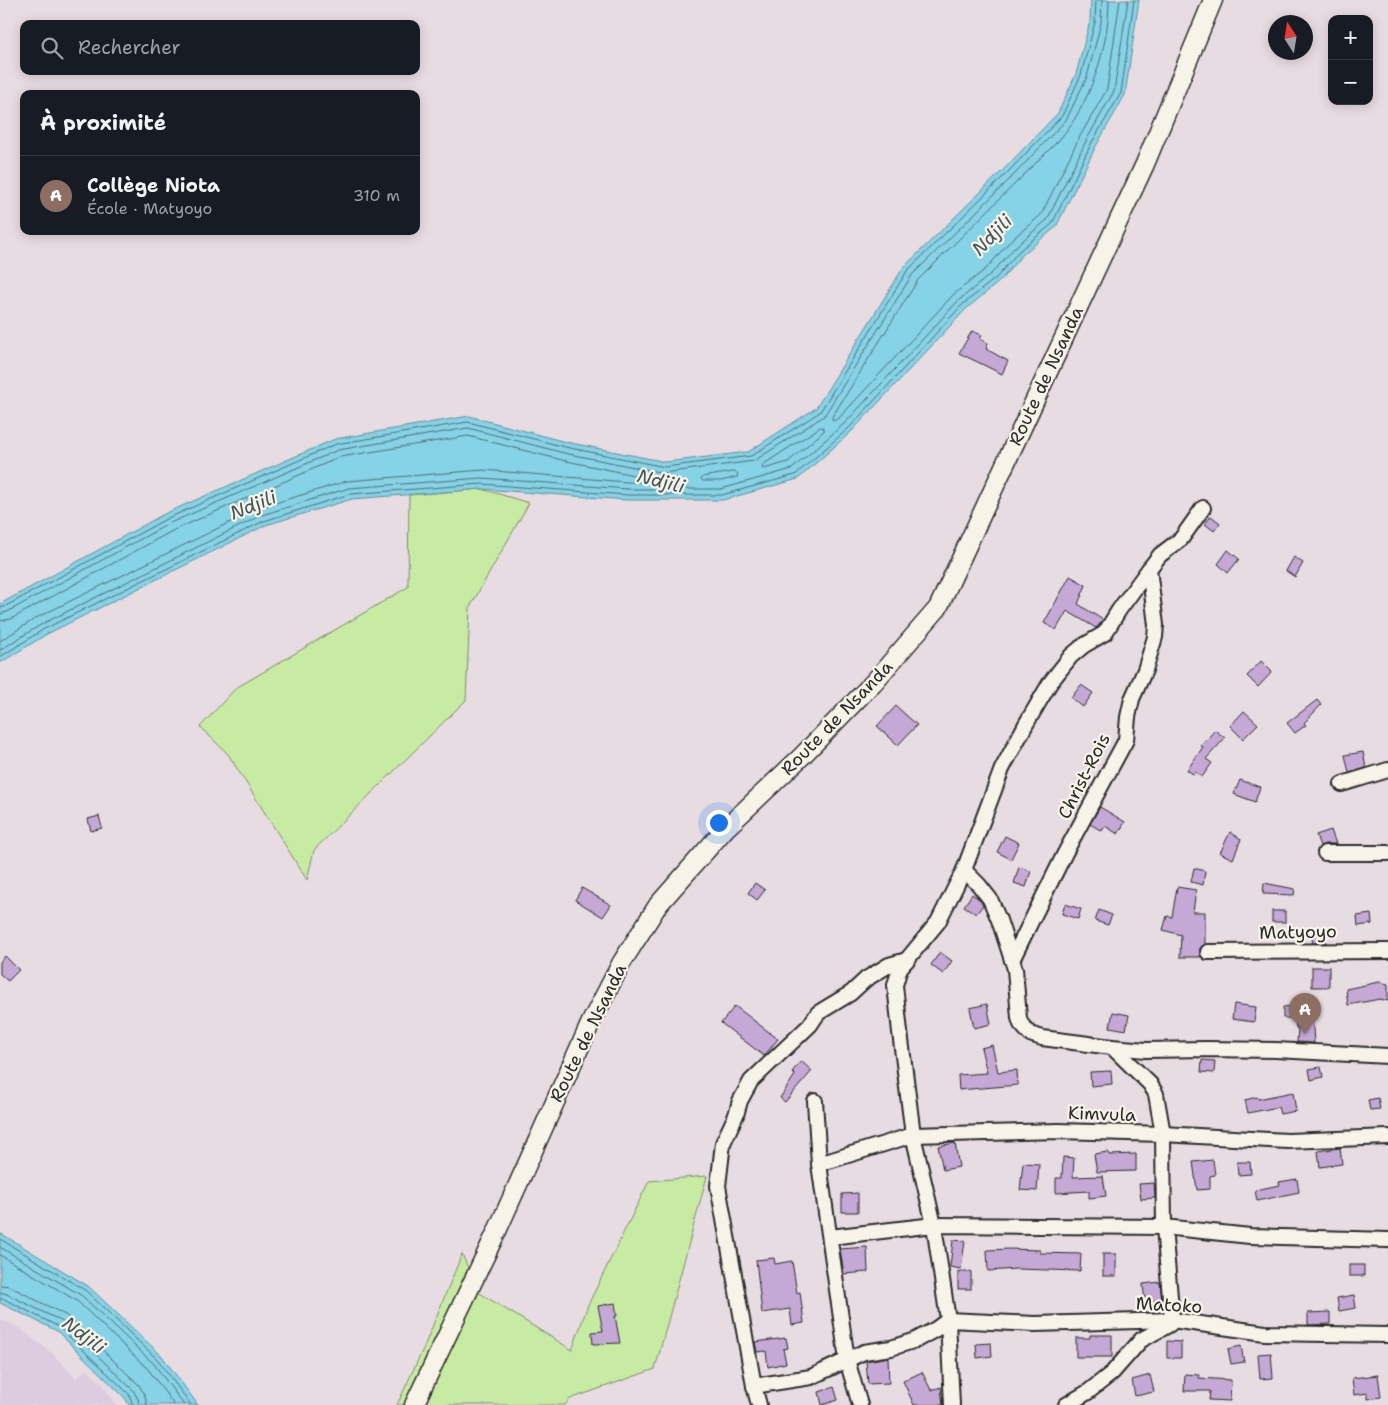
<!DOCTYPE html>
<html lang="fr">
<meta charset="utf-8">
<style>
body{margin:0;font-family:"Shantell Sans",sans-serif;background:#242831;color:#f1f3f6}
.controls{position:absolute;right:15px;top:15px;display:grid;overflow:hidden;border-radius:10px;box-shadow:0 2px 12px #0003}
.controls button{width:45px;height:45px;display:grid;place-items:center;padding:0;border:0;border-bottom:1px solid #363941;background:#171b24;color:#f1f3f6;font:25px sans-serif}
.compass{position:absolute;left:1268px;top:15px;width:45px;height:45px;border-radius:50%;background:#171b24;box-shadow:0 2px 12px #0003;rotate:348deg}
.you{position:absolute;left:718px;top:822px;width:18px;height:18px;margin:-12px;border:4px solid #fff;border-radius:50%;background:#1a73e8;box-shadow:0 0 0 8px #1a73e833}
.badge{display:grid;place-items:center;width:32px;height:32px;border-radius:50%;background:#c8321e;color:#fff;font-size:16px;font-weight:700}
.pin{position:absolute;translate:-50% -41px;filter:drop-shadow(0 1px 2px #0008)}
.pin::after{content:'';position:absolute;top:26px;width:18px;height:15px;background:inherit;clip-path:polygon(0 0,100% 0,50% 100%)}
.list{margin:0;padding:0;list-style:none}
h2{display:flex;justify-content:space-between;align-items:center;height:65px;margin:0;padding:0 20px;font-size:21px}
h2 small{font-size:16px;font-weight:400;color:#9ea1a6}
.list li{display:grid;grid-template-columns:32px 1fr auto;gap:15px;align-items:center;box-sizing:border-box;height:80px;padding:0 20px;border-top:1px solid #363941}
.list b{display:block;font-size:19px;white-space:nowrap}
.list p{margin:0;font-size:16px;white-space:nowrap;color:#9ea1a6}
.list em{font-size:16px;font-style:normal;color:#9ea1a6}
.icon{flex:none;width:28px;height:28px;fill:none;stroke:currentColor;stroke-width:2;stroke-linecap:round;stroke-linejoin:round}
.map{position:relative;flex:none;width:1388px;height:1405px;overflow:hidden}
.search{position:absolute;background:#171b24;box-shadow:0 2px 12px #0003;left:20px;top:20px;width:400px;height:55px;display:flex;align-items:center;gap:12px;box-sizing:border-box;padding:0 18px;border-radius:10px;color:#9ea1a6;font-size:19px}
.panel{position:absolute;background:#171b24;box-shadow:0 2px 12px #0003;left:20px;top:90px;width:400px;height:145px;border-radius:10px}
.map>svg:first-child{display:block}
</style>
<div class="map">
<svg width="1388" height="1405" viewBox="0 0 1388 1405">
<rect width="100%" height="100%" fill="#e8dce3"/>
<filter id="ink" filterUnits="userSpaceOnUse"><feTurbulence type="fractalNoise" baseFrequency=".02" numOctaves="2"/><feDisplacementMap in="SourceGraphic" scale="10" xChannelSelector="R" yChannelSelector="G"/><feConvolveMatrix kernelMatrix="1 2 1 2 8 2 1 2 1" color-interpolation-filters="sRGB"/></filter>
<g filter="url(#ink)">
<path fill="#ddccdf" d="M0,1319L20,1328L54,1355L76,1379L86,1369L102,1383L116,1405H0Z"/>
<g fill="#c8eba4" stroke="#7a8b68">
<path d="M482,489L529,503L470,607L466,700L314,850L307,880L228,754L200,727L236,688L408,587L409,495Z"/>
<path d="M707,1176L655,1369L570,1399L565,1405H397L424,1347L462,1254L478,1292L572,1350L588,1305L649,1181Z"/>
</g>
<g fill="#86d2e6" stroke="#628f9b">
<path d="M1091,0H1139L1125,95L1096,146L1056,227L1022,255L1000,281L966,309L852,431L798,479L723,500H627L482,489L352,499L266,525L47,634L0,663V604L166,513L335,439L469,416L566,442L666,462L748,452L816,408L903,268L1003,170L1058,113L1076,74L1090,21Z"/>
<path d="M0,1233L88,1286L162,1356L198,1405H129L125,1398L57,1331L0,1303Z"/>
</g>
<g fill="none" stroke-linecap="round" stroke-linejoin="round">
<g stroke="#4f6e76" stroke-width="1">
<path d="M1109,0C1109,47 1090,105 1059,140L918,280L832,417L833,421L839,418L953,295L987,268L1010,241L1041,215L1079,138L1107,89L1120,0"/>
<path d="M821,427L824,428V431L788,462L764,469L762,468L763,465Z"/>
<path d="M735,472L738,474L737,477L721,481H703L701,479L703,477Z"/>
<path d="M0,608L4,607L168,518L336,444L468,422L565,447L665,467L751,456L820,412L907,271L1007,173L1062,116L1081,75L1095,22L1096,0"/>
<path d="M0,614L7,612L170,523L338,450L468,428L564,453L664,473L754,461L824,416L912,275L1011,178L1066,120L1087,77L1101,23L1102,0"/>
<path d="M0,621L11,619L174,530L340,457L468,436L562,460L643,477L645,479L643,482H627L483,470L347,481L259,508L38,617L0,641"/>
<path d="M0,650L42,624L262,515L349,488L482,478L627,489H721L792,469L845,423L958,301L992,273L1015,247L1047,220L1086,141L1114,91L1128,0"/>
<path d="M0,657L44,629L264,521L350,494L482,484L627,495H722L795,475L849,428L962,305L996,278L1019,251L1052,224L1091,144L1121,93L1134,0"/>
<path d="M0,1239L85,1290L158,1360L191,1405"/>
<path d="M0,1247L81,1295L154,1364L184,1405"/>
<path d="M0,1255L77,1301L148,1369L174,1405"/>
<path d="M0,1285L9,1286L67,1316L139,1385L145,1396L147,1405"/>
<path d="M0,1292L7,1294L63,1322L133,1390L138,1399L139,1405"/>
<path d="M0,1299H4L59,1327L129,1394L133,1405"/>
</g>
</g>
<g fill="#c4a8d6" stroke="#2b2b2b">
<path d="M972,331L982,335L980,339L988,343L986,349L1008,361L1002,374L959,353Z"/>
<path d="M1211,516L1220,523L1214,531L1205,524Z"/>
<path d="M1228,550L1239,559L1228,573L1218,564Z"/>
<path d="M1294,557L1303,563L1295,577L1286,571Z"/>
<path d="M1070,576L1086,585L1078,604L1103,620L1096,628L1067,611L1056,630L1044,623Z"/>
<path d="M1261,661L1272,672L1258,687L1247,676Z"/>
<path d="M1081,685L1093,693L1083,707L1071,698Z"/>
<path d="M1317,700L1321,705L1304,723L1306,725L1295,733L1287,723Z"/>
<path d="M896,706L917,725L898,745L877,726Z"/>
<path d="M1244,711L1258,724L1243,739L1230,726Z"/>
<path d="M1215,730L1225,738L1206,759L1212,763L1202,777L1195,772L1193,774L1187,770L1203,747L1201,746Z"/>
<path d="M1363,752L1366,768L1349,773L1345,755Z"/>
<path d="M1240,780L1260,787L1255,802L1234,794Z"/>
<path d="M1100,807L1125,822L1118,834L1105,826L1102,831L1090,824Z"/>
<path d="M99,816L102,828L91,831L88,819Z"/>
<path d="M1331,830L1336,844H1325L1320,846L1316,835Z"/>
<path d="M1230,832L1241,839L1233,859L1220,853Z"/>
<path d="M1005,836L1019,843L1011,859L997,852Z"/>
<path d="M1019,867L1031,871L1026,887L1014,883Z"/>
<path d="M1194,868L1205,871L1203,885L1191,882Z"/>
<path d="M755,883L765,890L757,900L748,893Z"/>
<path d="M1264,883L1295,889L1294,895L1263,894Z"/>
<path d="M1177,887L1196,890L1193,912H1205V944L1200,948L1201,957H1180L1181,935L1163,930L1167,916L1172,917Z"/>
<path d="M582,888L611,905L603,917L575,900Z"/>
<path d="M972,894L979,899L983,905L976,914L964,906Z"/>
<path d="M1065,904L1081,909L1078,919L1062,914Z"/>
<path d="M1099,910L1112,915L1108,925L1095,921Z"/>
<rect x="1272" y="911" width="13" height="11"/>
<path d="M1371,914L1372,924L1358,926L1357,916Z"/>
<path d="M1323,932L1326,943H1313L1311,935Z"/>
<path d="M940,952L952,961L943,974L931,965Z"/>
<path d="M5,956L19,970L8,981L0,974V962Z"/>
<rect x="1312" y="967" width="17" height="20"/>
<path d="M1379,982L1388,984V1001L1380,999L1348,1005L1346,989Z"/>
<path d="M1311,999L1314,1043L1297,1042L1298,1028H1296L1295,1018H1283V1007L1294,1006V1000Z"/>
<path d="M987,1004L991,1024L974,1028L970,1008Z"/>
<path d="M1234,1004L1256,1007L1254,1022L1232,1019Z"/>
<path d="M735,1006L778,1039L764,1056L721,1023Z"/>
<path d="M1113,1012L1129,1015L1126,1030L1110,1027Z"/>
<path d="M992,1045L998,1072L1017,1070L1018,1085L959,1090L958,1075L987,1073L981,1048Z"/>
<path d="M1202,1060L1215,1061L1214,1073L1201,1072Z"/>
<path d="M801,1061L812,1071L785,1102L780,1098L795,1075L792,1072Z"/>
<path d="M1321,1067L1323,1077L1311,1080L1309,1069Z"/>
<path d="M1111,1071L1112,1084L1091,1086L1090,1072Z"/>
<path d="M1293,1092L1296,1111L1280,1114L1278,1107L1248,1113L1245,1100L1257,1097L1258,1099Z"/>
<path d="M1378,1098L1380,1109L1370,1110L1368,1100Z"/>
<path d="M955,1143L959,1167L943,1170L938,1146Z"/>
<path d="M1340,1148L1342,1164L1320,1167L1318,1151Z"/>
<path d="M1108,1152L1109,1155L1136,1154V1171L1097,1172L1094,1154Z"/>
<path d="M1063,1157L1074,1158L1073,1177L1103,1176L1106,1196L1089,1198V1191L1056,1193V1178H1062Z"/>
<path d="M1213,1160L1215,1175L1210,1176V1189L1197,1190L1193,1162Z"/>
<path d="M1237,1162H1250L1251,1174L1238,1175Z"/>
<path d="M1023,1163L1039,1164L1037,1191L1020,1190Z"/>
<path d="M1297,1179L1299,1192L1257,1201L1255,1190L1280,1185L1279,1182Z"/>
<path d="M1154,1183L1155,1198L1141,1199L1139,1184Z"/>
<path d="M858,1193V1212H842V1194Z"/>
<path d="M953,1240L965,1241L961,1269L950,1267Z"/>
<path d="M867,1247L868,1272L844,1274L840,1249Z"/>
<path d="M1009,1249L1040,1250V1253L1081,1254L1080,1271L1016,1269L988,1271L987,1250Z"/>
<rect x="1103" y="1254" width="13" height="22"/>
<path d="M774,1258L775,1264L792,1261L797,1293L800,1292L804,1323L792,1325L790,1309L762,1313L756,1260Z"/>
<rect x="1349" y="1265" width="15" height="11"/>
<rect x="958" y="1272" width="13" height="17"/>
<path d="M1160,1282L1162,1300L1145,1302L1143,1284Z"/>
<path d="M1354,1295L1356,1308L1339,1311L1337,1298Z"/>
<path d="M615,1303L617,1316H615L620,1343L593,1344L592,1332L603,1331L598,1306Z"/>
<path d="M1330,1312V1324L1308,1325V1313Z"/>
<path d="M1090,1335H1112V1357H1076V1338H1090Z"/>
<path d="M786,1338L788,1348L783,1349L786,1363L768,1367L766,1351L757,1352L755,1342Z"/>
<path d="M1167,1341L1181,1342V1358H1167Z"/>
<path d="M991,1343L992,1356L977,1358L976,1344Z"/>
<path d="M1241,1346L1244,1362L1231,1364L1228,1349Z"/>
<path d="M1271,1353L1273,1378L1260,1379L1258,1354Z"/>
<path d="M888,1357L889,1383L868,1384L866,1361Z"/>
<path d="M922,1372L931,1390L941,1387L943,1405H914L903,1381Z"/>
<path d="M1185,1374L1199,1375V1378L1231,1380L1230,1401L1209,1400L1210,1391H1184Z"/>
<path d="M1150,1375L1154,1392L1135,1396L1132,1380Z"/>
<path d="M1378,1375L1381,1397L1368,1399V1393L1354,1395L1352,1378Z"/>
<path d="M834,1387L838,1400L822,1405L819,1392Z"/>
</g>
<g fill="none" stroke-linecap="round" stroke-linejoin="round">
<g stroke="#2b2b2b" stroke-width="18">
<g id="minor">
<path d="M1342,784L1388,770"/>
<path d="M1325,853H1388"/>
<path d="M964,870L979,885L990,899L999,920L1015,969L1019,1018L1021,1024L1030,1034L1042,1038L1112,1047L1146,1050L1206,1049L1276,1050L1388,1056"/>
<path d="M1208,952L1388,951"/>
<path d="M1012,960L1065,853L1126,740L1128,717L1132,699L1145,670L1155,637L1156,625L1149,569"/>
<path d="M815,1101L819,1164L847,1360L860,1405"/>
<path d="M819,1164L913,1135L1058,1131L1163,1134L1288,1141L1388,1137"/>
<path d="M830,1237L934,1225L1164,1227L1250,1236L1388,1240"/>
<path d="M754,1386L811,1377L864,1352L891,1348L916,1340L936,1329L948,1320L1035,1324L1172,1320L1265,1333L1388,1335"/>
<path d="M759,1405L754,1386L718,1186L723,1143L736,1115L740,1101L751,1081L810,1025L818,1013L851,993L866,979L889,965L907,960"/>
<path d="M952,1405L948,1320L934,1225L913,1135L900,1032L895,985L900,968L938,922L964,870L1002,769L1026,724L1050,683L1071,656L1083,646L1105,633L1119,610L1149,569L1160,555L1181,539L1203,508"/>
<path d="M1066,1405L1088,1392L1112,1373L1141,1340L1170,1324L1172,1320L1164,1227L1163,1134L1156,1094L1150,1084L1112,1047"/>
</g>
</g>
<g stroke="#2b2b2b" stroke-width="21">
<path id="tertiary" d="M414,1405L497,1231L591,1022L622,962L658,905L725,829L801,757L874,682L938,608L1145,164L1213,0"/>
</g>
<use href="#minor" stroke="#f7f3e8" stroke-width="14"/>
<use href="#tertiary" stroke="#f7f3e8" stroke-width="18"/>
</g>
</g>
<g text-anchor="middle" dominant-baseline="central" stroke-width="4.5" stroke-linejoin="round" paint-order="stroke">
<g font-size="18" fill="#2b2b2b" stroke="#f7f3e8">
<text transform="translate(1046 376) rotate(-65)">Route de Nsanda</text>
<text transform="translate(837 718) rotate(-46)">Route de Nsanda</text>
<text transform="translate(1084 776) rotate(-63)">Christ-Rois</text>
<text transform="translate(1298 932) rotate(-1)">Matyoyo</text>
<text transform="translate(588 1033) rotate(-64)">Route de Nsanda</text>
<text transform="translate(1102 1114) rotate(2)">Kimvula</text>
<text transform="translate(1169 1305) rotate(3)">Matoko</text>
</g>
<g font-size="19" font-style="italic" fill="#42555a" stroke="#f7f3e8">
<text transform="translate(992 235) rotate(-46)">Ndjili</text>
<text transform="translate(661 481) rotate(14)">Ndjili</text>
<text transform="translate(253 505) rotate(-22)">Ndjili</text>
<text transform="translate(84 1335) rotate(37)">Ndjili</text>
</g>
</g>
</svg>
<div class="controls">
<button>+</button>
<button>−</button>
</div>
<svg class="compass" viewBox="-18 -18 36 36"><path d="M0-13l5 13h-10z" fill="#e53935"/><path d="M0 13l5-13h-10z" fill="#9ea1a6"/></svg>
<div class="you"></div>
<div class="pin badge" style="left:1305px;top:1034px;background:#8d6e63">A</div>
<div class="search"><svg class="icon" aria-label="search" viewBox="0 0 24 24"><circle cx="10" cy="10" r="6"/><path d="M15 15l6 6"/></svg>Rechercher</div>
<section class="panel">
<h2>À proximité<small></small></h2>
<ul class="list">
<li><span class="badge" style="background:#8d6e63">A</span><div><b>Collège Niota</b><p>École · Matyoyo</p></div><em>310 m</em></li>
</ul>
</section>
</div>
